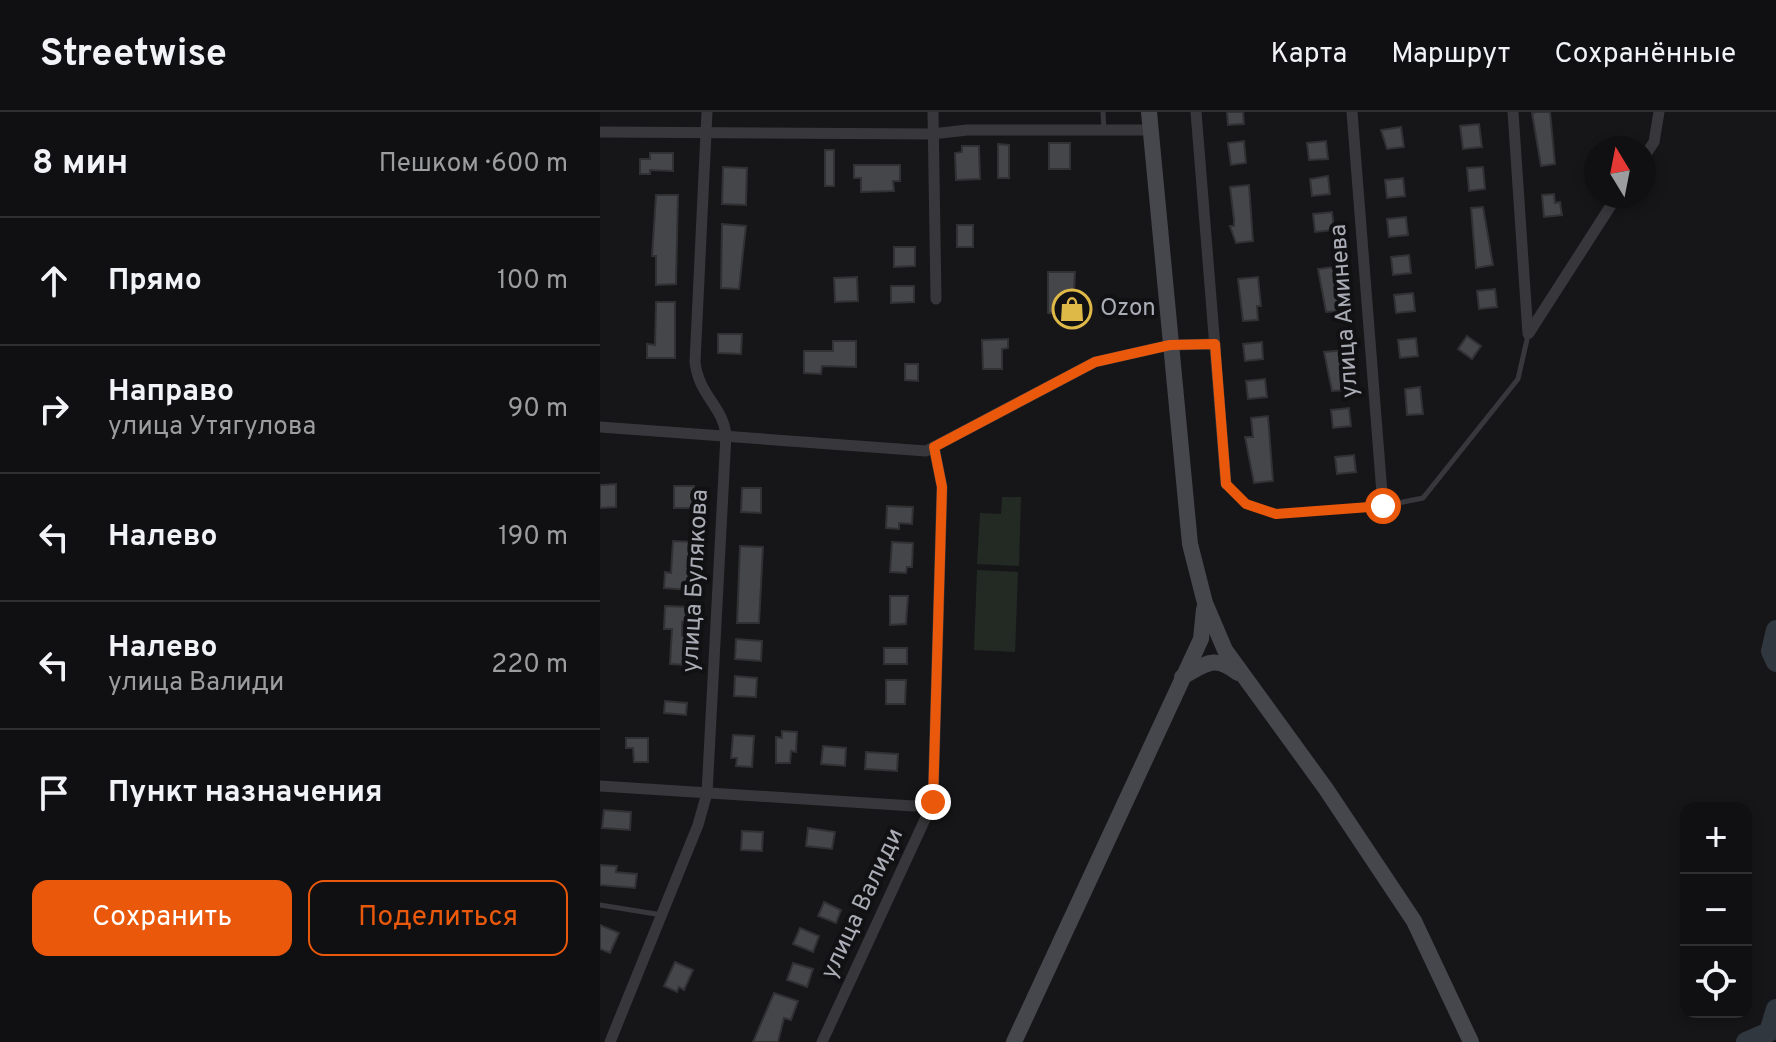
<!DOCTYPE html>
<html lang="ru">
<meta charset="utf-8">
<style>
body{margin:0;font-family:Overpass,sans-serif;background:#19191b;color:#f1f3f6}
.controls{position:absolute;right:24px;bottom:24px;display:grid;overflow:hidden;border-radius:16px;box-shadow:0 4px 12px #0003}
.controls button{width:72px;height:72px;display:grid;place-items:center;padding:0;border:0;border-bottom:2px solid #303032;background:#101012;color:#f1f3f6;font:40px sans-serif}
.compass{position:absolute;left:984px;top:24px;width:72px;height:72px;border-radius:50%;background:#101012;box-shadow:0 4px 12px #0003;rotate:350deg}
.stop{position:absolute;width:24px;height:24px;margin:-18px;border:6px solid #ea580c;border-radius:50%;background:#fff}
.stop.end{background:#ea580c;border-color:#fff;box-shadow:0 2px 8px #0008}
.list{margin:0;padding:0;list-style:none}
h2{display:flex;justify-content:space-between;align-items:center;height:104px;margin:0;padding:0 32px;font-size:34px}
h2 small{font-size:26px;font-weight:400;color:#9c9d9f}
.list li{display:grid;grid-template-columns:52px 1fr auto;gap:24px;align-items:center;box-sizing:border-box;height:128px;padding:0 32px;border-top:2px solid #303032}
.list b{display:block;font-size:30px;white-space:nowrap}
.list p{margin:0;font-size:26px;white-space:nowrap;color:#9c9d9f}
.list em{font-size:26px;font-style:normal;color:#9c9d9f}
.actions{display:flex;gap:16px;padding:24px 32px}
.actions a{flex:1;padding:18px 0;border:2px solid #ea580c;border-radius:16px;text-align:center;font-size:28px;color:#ea580c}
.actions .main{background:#ea580c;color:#fff}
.icon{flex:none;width:44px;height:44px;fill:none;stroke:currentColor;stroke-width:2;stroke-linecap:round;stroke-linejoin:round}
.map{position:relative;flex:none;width:1176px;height:930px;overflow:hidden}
header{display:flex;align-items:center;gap:48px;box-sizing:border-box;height:112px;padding:0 40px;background:#101012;border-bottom:2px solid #303032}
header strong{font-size:38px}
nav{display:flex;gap:44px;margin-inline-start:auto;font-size:28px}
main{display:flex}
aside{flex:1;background:#101012}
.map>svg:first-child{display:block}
</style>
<header>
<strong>Streetwise</strong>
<nav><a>Карта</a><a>Маршрут</a><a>Сохранённые</a></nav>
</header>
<main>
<aside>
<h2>8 мин<small>Пешком · 600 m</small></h2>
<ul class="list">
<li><svg class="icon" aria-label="ahead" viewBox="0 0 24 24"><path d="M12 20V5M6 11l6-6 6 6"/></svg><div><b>Прямо</b></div><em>100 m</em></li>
<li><svg class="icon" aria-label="right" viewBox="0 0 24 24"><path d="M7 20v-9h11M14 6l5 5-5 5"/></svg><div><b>Направо</b><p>улица Утягулова</p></div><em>90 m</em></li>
<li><svg class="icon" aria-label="left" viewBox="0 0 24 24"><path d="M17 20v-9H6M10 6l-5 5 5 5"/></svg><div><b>Налево</b></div><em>190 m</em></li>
<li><svg class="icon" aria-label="left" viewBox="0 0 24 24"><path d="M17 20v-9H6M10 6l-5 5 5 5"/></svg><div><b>Налево</b><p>улица Валиди</p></div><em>220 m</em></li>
<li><svg class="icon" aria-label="arrive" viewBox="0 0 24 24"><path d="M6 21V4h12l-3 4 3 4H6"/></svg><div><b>Пункт назначения</b></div></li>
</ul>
<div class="actions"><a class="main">Сохранить</a><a>Поделиться</a></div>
</aside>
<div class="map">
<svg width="1176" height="930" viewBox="0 0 1176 930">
<rect width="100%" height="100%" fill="#161618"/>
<g fill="#232a24">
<path d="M402,385H421L419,454L377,452L380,401L401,402Z"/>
<path d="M377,458L418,460L415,540L374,538Z"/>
</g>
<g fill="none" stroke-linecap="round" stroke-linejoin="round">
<g stroke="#31373f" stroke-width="20">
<path d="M1176,518L1171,539L1176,550"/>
<path d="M1146,930L1169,920L1176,897"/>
</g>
</g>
<g fill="#45464a" stroke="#313033" stroke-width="2">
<path d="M627,0H643L644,12L628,13Z"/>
<path d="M937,0H950L955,52L941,54L932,1Z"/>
<path d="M879,12L882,35L863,37L860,14Z"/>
<path d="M801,15L804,35L787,37L781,18Z"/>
<path d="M644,29L646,51L631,53L628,31Z"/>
<path d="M726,29L728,47L709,48L707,31Z"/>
<rect x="449" y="31" width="21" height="26"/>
<path d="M398,32L409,33V66H398Z"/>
<path d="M362,34H379L380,67L356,68L355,41L362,40Z"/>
<rect x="225" y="38" width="9" height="36"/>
<path d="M50,41H73V59L50,58V62H40V47H50Z"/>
<path d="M254,53H300V69H293L294,79L261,80V66H254Z"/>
<path d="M123,55L147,56L146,93L122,92Z"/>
<path d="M883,55L885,77L869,79L867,56Z"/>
<path d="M728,64L730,82L712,84L710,67Z"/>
<path d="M803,66L805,84L787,86L785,68Z"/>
<path d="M649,73L653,129L636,131L630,114H634V108L630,75Z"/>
<path d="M954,82L955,91L960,90L962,103L944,105L942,83Z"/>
<path d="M56,83H78L76,172L56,173V144H52Z"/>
<path d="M883,95L893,153L876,156L871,96Z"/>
<path d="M732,100L734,118L715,120L713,102Z"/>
<path d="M806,105L808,123L789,125L787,107Z"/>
<path d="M122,112L146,114L139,177L121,176Z"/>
<rect x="357" y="113" width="16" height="22"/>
<path d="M294,135H315V154L294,155Z"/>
<path d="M809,143L811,161L793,163L791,145Z"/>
<path d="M733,155L741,199L726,200L718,157Z"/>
<path d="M448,160H475L473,202L448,201Z"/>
<path d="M257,165L258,189L235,190L234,166Z"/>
<path d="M658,165L661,194H657L658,208L643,209L638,167Z"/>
<path d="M291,174H314V190L291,191Z"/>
<path d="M895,177L897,195L879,197L877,179Z"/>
<path d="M813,181L815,199L796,201L794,183Z"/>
<path d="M56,190H75V246H47V232L55,233Z"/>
<path d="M118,222H142L141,242L118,241Z"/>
<path d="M867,224L881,234L872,247L858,237Z"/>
<path d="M816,226L818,244L800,246L798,228Z"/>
<path d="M408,227V236L402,237V257H383L382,228Z"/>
<path d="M233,229H256V255L222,254L221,262L204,261V239H233Z"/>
<path d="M662,230L663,247L645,249L643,232Z"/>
<path d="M745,238L749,278L732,279L724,240Z"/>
<path d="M305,252H318V269L305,268Z"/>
<path d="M665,267L667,285L648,287L646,269Z"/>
<path d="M820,275L823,302L807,303L805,277Z"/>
<path d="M749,296L751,314L733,316L731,298Z"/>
<path d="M668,304L673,369L654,371L645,325H653L651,306Z"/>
<path d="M754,343L756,360L737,362L735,345Z"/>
<path d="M16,372V395L0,396V373Z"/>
<rect x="74" y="374" width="20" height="22"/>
<path d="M142,376H161V401L141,400Z"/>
<path d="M287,394L313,395L312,412L299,411V417L286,416Z"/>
<path d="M73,429L93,430L90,478L64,476L65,460L71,461Z"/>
<path d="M292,430L313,431L312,455H307L306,461L290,460Z"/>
<path d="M140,434L163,435L159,511H137Z"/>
<path d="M290,484H308L306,512L290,513Z"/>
<path d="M65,494L90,495L89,511L82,510V524L89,526L88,553L70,552L72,517H64Z"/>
<path d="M136,527L162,529L161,549L135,547Z"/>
<rect x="284" y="536" width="23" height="16"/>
<path d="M135,564L157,566L156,585L134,584Z"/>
<path d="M286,568H306L305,592H286Z"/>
<path d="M65,589L87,591L86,603L64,601Z"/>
<path d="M182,619L197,620L196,640L191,639L190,651H176V625L182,626Z"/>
<path d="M133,623L154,624L152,655L136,654L137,646H131Z"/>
<path d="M26,626H48V650H34L33,636H26Z"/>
<path d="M223,634L246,636L245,654L221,652Z"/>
<path d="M266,640L298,642L297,659L265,657Z"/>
<path d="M4,698L31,700L30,718L2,716Z"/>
<path d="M208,716L235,720L232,737L206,734Z"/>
<path d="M142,719L163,720L162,739L141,738Z"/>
<path d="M0,753L17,754L16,760L37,762L35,776L0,773Z"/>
<path d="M224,790L241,798L236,811L218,804Z"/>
<path d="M0,813L19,821L10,841L0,837Z"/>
<path d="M200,816L219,824L213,840L193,832Z"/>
<path d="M75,850L93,858L84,878L79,875L77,880L64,874Z"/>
<path d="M193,851L213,857L207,875L187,868Z"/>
<path d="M174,881L198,889L191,908L184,906L178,930H153Z"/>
</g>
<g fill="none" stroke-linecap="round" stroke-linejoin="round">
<g stroke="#38383c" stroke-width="5">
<path d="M503,0L504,19"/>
<path d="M626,372L646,392L676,402L783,394L823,386L918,267L928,223"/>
<path d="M0,793L62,803"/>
</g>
<g stroke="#38383c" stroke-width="11">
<path d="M333,0L336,187"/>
<path d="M596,0L626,372"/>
<path d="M752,0L783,394"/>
<path d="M913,0L928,222"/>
<path d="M0,20L332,22L367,18H550"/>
<path d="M1044,45L1054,30L1059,0"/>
<path d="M929,221L1017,84"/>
<path d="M0,315L326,339L495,250L570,233L615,232"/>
<path d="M0,674L313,694L333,690"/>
<path d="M10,930L98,713L107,681L126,323C123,294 99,284 95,250L107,0"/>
<path d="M222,930L333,690L342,375L334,335"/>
</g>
<g stroke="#46474c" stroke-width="16">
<path d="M549,0L590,432L605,491L625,538L726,677L814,809L871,930"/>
<path d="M582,565C606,552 614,542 638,561"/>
<path d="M414,930L601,527L604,497"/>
</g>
</g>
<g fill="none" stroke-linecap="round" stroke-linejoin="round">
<path stroke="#ea580c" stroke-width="10" d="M333,690L342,375L334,335L495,250L570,233L615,232L626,372L646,392L676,402L783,394"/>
</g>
<defs>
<g id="shop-ring" transform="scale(2)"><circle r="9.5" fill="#111113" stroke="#deb947" stroke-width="1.5"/><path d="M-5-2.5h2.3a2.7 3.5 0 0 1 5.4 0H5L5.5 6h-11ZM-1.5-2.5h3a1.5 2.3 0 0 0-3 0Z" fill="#deb947"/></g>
</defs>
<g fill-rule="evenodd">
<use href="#shop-ring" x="472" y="197"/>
</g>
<g text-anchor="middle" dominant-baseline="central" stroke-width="8" stroke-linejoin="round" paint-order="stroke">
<g font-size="24" fill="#aaacb6" stroke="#111113" text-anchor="start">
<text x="500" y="197">Ozon</text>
</g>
<g font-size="24" fill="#aaacb6" stroke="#111113">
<text transform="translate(745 199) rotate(-94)">улица Аминева</text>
<text transform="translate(96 469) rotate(-87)">улица Булякова</text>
<text transform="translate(263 792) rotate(-65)">улица Валиди</text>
</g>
</g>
</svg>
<div class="controls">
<button>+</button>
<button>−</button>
<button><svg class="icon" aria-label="locate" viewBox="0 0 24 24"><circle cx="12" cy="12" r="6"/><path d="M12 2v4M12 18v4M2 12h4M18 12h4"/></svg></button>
</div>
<svg class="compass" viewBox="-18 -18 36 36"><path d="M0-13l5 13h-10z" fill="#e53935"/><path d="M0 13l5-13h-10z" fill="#9c9d9f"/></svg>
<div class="stop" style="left:783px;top:394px"></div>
<div class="stop end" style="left:333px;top:690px"></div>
</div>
</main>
